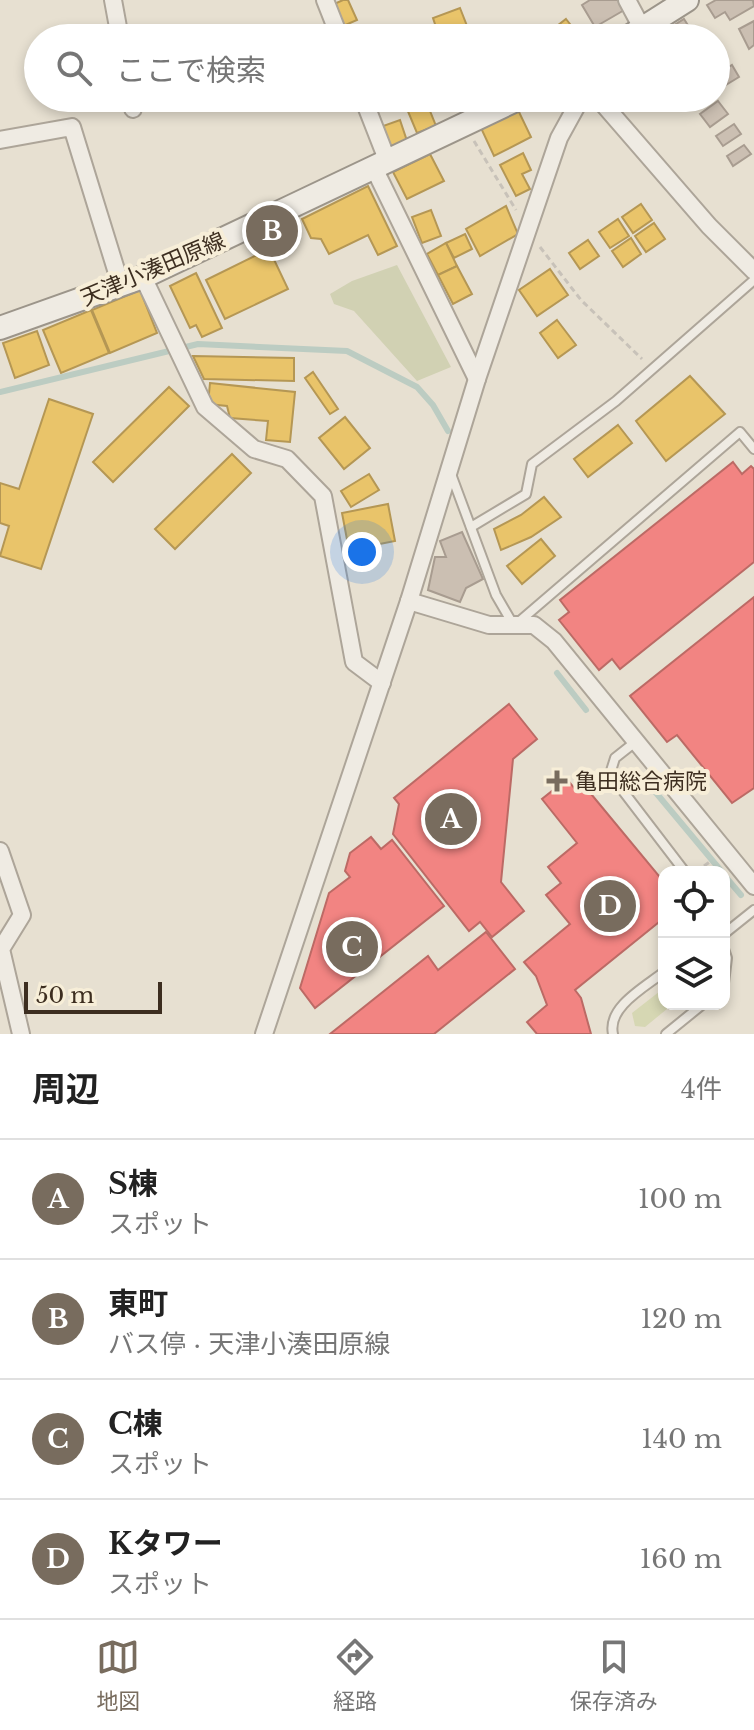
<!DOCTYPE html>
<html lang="ja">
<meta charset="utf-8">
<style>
body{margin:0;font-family:"Libre Baskerville","Noto Sans JP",serif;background:#f6f6f6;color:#222}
.controls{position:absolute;right:24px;bottom:24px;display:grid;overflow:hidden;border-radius:16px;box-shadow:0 4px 12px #0003}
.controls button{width:72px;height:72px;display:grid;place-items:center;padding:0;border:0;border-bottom:2px solid #e0e0e0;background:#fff;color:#222;font:40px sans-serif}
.scale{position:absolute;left:24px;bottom:20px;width:138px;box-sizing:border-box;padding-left:8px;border:4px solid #3d2e20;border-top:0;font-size:22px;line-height:28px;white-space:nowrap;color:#3d2e20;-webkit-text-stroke:6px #f7eed8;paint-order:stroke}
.you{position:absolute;left:362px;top:552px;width:28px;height:28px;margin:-20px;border:6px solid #fff;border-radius:50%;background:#1a73e8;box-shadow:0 0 0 12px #1a73e833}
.badge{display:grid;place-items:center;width:52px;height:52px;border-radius:50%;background:#786c5e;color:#fff;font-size:26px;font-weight:700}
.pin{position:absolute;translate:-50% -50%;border:4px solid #fff;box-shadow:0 2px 8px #0006}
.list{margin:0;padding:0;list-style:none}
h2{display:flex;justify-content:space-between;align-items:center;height:104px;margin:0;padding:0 32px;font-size:34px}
h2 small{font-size:26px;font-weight:400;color:#767676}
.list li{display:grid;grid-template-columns:52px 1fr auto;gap:24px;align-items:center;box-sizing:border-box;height:120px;padding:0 32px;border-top:2px solid #e0e0e0}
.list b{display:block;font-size:30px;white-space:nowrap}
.list p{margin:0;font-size:26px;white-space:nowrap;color:#767676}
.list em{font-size:26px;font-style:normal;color:#767676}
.icon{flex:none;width:44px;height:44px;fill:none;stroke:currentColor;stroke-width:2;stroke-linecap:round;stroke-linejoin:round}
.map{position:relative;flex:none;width:754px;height:1034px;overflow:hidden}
.search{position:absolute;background:#fff;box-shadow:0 4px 12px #0003;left:24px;right:24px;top:24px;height:88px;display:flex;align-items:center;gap:20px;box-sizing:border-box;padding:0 28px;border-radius:44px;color:#767676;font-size:30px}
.sheet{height:584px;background:#fff}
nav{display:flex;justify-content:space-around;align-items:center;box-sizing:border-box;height:112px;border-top:2px solid #e0e0e0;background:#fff;font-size:22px;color:#767676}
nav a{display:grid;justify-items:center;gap:4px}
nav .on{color:#786c5e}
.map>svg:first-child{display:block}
</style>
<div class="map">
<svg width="754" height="1034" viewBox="0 0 754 1034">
<rect width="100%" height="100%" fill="#e7e0d1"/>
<path fill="#d6d7b3" d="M664,988V1004H673L645,1027L635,1026L632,1013Z"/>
<path fill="#d1d1b3" d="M397,265L451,367L417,381L354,311L334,304L330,294L352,281Z"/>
<g fill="#e9c46a" stroke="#b59754" stroke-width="2">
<path d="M343,0H348L357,20L341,27L332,5Z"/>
<path d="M460,8L467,26L439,36L433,18Z"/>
<path d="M566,19L581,38H546L544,36Z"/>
<path d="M426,101L436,126L417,133L407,109Z"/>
<path d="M518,110L531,137L494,156L481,128Z"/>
<path d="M400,120L407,141L390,147L383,126Z"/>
<path d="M523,153L531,170L522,174L530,189L516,196L500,165Z"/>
<path d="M430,154L444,181L407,199L393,172Z"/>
<path d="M368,186L397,246L378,255L368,235L329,254L321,239L311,238L302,219Z"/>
<path d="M641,204L652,220L633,233L622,217Z"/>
<path d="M506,206L518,234L480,256L466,229Z"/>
<path d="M431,210L441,236L422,243L412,217Z"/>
<path d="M618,219L629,236L610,248L599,232Z"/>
<path d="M654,223L665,239L646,252L635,236Z"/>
<path d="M465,234L472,249L454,258L446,243Z"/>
<path d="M631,238L641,254L623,267L612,251Z"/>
<path d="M588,240L599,256L580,269L569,253Z"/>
<path d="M446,243L457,266L438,275L427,254Z"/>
<path d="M269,249L288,289L225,319L206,280Z"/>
<path d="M457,266L472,294L453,304L438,275Z"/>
<path d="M550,269L568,295L537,316L519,290Z"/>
<path d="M196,273L222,328L202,337L196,325L190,328L170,286Z"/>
<path d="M140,290L157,333L110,353L92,310Z"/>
<path d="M91,310L109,353L61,373L43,330Z"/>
<path d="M557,320L576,345L558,358L540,333Z"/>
<path d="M37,331L49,365L15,378L3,343Z"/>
<path d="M193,356L294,358V381L204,379Z"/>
<path d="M313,372L338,409L330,414L305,378Z"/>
<path d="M690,376L725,414L666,461L636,421Z"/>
<path d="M210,383L295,392L290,442L266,440L268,421L230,418L227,406L208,404Z"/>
<path d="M169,387L189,406L113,482L93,462Z"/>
<path d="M49,399L93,414L41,569L0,556L9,526L0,523V483L19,489Z"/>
<path d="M345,417L370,448L344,469L319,438Z"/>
<path d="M618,425L632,443L588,477L574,459Z"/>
<path d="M232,454L251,473L175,549L155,529Z"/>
<path d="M369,474L379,490L351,507L341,491Z"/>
<path d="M544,497L561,517L531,537L501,550L494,529L521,515Z"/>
<path d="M388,504L395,541L349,550L342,513Z"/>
<path d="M541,539L555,556L522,584L507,566Z"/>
</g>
<g fill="#f28482" stroke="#bc6a65" stroke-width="2">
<path d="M733,462L742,474L751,466L754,469V562L620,669L612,659L599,670L559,620L569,612L560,600Z"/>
<path d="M754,597V788L732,803L677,735L667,742L630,696Z"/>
<path d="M509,704L537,739L513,759L501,882L524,911L492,937L480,922L469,931L393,834L399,804L394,798Z"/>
<path d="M567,779L575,789L582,783L664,882V918L575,990L581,998L591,1034H537L527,1022L547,1005L536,976L524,962L570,924L546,895L561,883L548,867L577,843L542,799Z"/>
<path d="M371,837L381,849L392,840L444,906L315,1008L300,988L329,893L350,877L345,871L350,853Z"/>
<path d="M486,932L515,969L434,1034H330L428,956L438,970Z"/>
</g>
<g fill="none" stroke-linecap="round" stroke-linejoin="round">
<g stroke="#bcccc2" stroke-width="6">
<path d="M0,392L198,344L347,351L417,387L433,405L448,431"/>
<path d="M557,673L586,710"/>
<path d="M642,776L722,872"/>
<path d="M724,875L741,895"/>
</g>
</g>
<g fill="#cbbfb2" stroke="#a89c90" stroke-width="2">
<path d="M590,0H620L626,9L595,27L582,5Z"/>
<path d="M716,0H753L754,6L730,20L725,12L715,18L707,5Z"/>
<path d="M684,19L696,38H658L657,36Z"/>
<path d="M754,21V45L749,49L739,29Z"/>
<path d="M732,65L739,77L716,91V68L719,73Z"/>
<path d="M718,101L728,114L710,127L700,114Z"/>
<path d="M734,124L741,134L723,146L716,136Z"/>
<path d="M744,145L751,154L733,166L727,156Z"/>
<path d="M462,532L483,579L466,588L460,602L428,590L435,557H446L440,541Z"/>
</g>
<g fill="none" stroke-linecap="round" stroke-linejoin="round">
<g stroke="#ada599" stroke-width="12">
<g id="lane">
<path d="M451,474L496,595L514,626L740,432L754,449"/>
<path d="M471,527L526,494L532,464L616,401L754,280"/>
<path d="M634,743L615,758L610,774L685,872"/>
<path d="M724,934L754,910"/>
<path d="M724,949L727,958L724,983"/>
<path d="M613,1034C607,1007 645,987 664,972"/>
<path d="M666,1034L703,1004"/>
</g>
</g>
<g stroke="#ada599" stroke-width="20">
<g id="street">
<path d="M113,0L120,38"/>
<path d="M325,0L340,38"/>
<path d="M627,0L642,28"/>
<path d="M246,38H333"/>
<path d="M131,98L133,109"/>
<path d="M363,98L388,162"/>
<path d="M598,98L709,226L754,271"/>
<path d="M0,140L72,127L121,286"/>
<path d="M374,168L477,379"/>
<path d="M143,277L205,407L254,449L287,459L323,496L354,662L382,683"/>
<path d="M409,601L489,625H534L554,641L754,886"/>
<path d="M0,851L22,915L1,949L21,1034"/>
<path d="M264,1034L409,601L477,379L559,138L581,98"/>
</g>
</g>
<g stroke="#9c958a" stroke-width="26">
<g id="secondary">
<path d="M627,38L687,0"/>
<path d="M0,328L143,277L520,98"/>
</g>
</g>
<g stroke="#c8c2b9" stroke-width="3" stroke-dasharray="6 4" stroke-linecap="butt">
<path d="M474,141L516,210"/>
<path d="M540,247L581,300L642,359"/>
<path d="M704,866L711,861"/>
</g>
<use href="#lane" stroke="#efebe3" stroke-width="8"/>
<use href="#street" stroke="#efebe3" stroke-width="16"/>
<use href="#secondary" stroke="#efebe3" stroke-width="22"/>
</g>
<path fill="#786c5e" stroke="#f7eed8" stroke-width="3" d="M553 769h8v8h8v8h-8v8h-8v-8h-8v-8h8z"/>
<g text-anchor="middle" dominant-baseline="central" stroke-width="8" stroke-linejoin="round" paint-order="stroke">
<g font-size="22" fill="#3d2e20" stroke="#f7eed8">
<text transform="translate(153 269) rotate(-23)">天津小湊田原線</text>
</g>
<g font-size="22" fill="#3d2e20" stroke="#f7eed8" text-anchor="start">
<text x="575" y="781">亀田総合病院</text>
</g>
</g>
</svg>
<div class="controls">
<button><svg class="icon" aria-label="locate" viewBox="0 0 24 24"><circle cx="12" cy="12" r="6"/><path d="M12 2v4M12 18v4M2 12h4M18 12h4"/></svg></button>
<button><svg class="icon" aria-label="layers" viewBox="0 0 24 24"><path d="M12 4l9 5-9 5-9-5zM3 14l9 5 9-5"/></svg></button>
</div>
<div class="scale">50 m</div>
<div class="you"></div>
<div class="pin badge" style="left:451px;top:819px">A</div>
<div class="pin badge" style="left:272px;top:231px">B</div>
<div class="pin badge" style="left:352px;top:947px">C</div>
<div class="pin badge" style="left:610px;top:906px">D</div>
<div class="search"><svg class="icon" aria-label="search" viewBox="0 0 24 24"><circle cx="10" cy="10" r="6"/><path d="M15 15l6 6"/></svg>ここで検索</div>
</div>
<section class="sheet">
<h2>周辺<small>4件</small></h2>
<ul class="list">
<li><span class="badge">A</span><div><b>S棟</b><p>スポット</p></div><em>100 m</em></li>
<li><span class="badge">B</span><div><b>東町</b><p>バス停 · 天津小湊田原線</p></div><em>120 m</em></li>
<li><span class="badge">C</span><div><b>C棟</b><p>スポット</p></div><em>140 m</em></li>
<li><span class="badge">D</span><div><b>Kタワー</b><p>スポット</p></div><em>160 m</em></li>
</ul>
</section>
<nav>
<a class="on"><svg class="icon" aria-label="map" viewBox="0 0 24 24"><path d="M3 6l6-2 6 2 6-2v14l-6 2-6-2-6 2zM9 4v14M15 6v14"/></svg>地図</a>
<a><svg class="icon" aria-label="directions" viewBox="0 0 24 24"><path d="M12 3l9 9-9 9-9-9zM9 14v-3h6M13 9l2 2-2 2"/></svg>経路</a>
<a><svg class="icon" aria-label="saved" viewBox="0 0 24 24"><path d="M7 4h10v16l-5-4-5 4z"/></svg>保存済み</a>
</nav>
